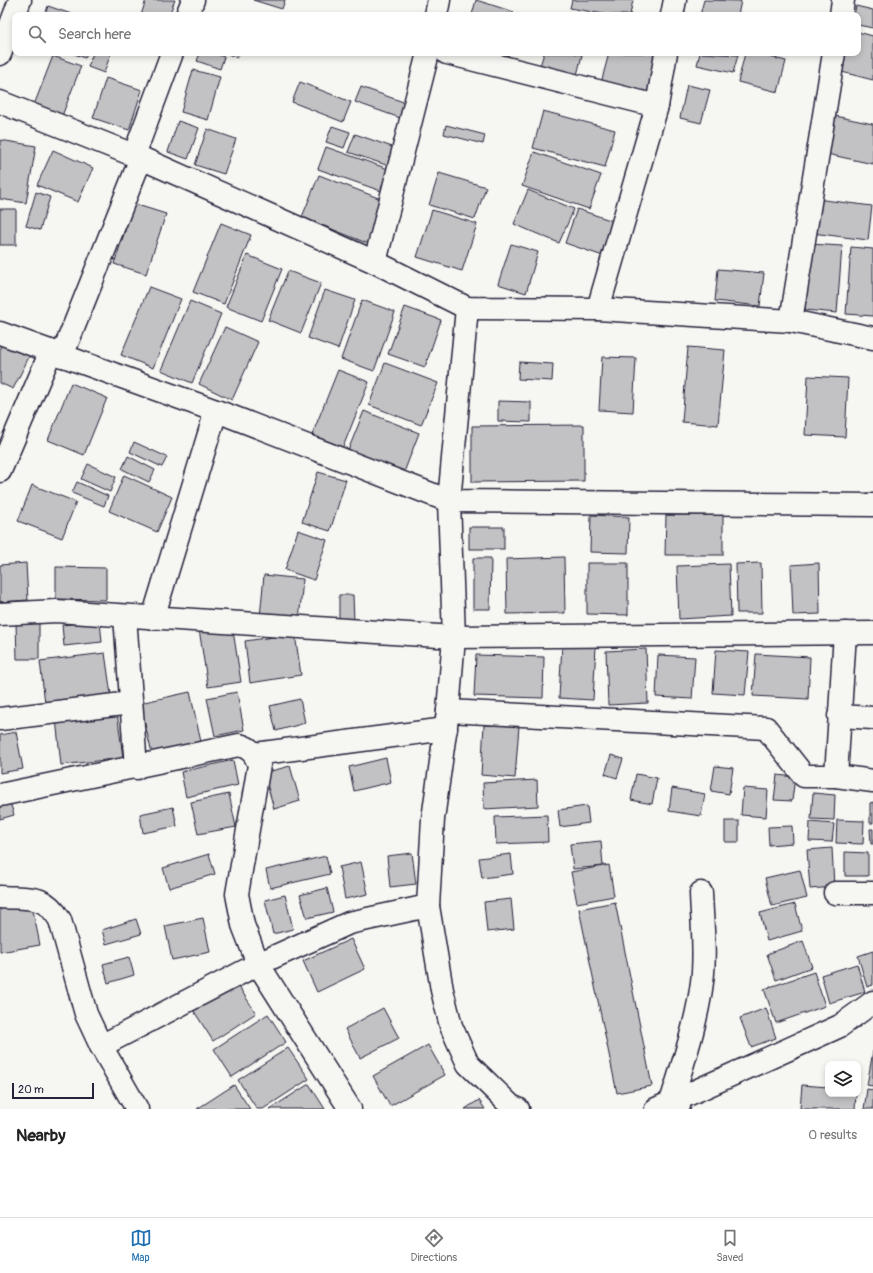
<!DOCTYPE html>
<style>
body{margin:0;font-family:Pangolin,sans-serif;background:#f6f6f6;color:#222}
.controls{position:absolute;right:12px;bottom:12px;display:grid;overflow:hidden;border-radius:8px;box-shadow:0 2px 6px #0003}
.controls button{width:36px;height:36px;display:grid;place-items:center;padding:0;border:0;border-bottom:1px solid #e0e0e0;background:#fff;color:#222;font:20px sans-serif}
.scale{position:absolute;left:12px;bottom:10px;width:82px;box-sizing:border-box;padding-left:4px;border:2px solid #22223b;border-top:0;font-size:11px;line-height:14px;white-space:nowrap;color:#22223b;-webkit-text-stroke:3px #f6f6f2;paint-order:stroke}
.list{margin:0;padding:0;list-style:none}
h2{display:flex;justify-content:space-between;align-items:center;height:52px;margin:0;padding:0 16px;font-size:17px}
h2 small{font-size:13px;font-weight:400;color:#767676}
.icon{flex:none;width:22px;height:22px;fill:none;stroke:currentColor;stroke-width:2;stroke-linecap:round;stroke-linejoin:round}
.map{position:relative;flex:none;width:873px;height:1109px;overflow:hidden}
.search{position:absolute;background:#fff;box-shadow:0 2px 6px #0003;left:12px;right:12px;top:12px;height:44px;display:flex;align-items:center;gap:10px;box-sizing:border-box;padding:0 14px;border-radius:8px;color:#767676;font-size:15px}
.sheet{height:108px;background:#fff}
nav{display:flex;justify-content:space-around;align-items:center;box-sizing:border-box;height:56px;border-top:1px solid #e0e0e0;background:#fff;font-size:11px;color:#767676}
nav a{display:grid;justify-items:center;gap:2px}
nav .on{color:#1f6fb2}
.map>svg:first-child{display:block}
</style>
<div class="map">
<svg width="873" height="1109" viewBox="0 0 873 1109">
<rect width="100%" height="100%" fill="#f6f6f2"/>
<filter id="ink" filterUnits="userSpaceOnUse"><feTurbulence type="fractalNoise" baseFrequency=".025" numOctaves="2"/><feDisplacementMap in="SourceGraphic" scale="8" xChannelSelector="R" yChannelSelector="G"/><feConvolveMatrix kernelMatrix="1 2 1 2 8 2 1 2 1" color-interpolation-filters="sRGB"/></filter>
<g filter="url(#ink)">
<g fill="#c2c2c4" stroke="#22223b">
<path d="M146,0H175L169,15H141Z"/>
<path d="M253,0H285L282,9Z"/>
<path d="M476,0L514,12L513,15H472Z"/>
<path d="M572,0H633L630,15H609L570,8Z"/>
<path d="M704,0L741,1L738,15H700Z"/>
<path d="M48,6L74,15H45Z"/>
<path d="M856,6L873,10V28L858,25V15H854Z"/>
<path d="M858,32L873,36V80L838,71L843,53H858Z"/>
<path d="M72,53H87L85,58Z"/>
<path d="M93,53H111L104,73L88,67Z"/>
<path d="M200,53H214L224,57L220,69L197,61Z"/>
<path d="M226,53H240L237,58Z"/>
<path d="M497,53H509L508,56Z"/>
<path d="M544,53H573L582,55L577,75L540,66Z"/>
<path d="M609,53H658L647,94L601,83Z"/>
<path d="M700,53L738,55L733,73L697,65Z"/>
<path d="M745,53H754L786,61L778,92L738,82Z"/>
<path d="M53,56L81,66L62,116L34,105Z"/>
<path d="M193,70L220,77L208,120L181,112Z"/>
<path d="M106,78L142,90L129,130L93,118Z"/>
<path d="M300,82L351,102L343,122L292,102Z"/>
<path d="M687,85L710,90L701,123L680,118Z"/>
<path d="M361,87L409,104L403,119L355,102Z"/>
<path d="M543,111L615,130L605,167L533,148Z"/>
<path d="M835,116L873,124V164L827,154Z"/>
<path d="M178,121L199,128L188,159L168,152Z"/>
<path d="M446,125L485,135L483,144L444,134Z"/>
<path d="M332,126L350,132L344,148L326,142Z"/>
<path d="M207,129L236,139L224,174L195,165Z"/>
<path d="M355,134L398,149L392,167L348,152Z"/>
<path d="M0,140L36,146L26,203L0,199Z"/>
<path d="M326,147L391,170L384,192L318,169Z"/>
<path d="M53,150L93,168L78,202L37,185Z"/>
<path d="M534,152L601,175L589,209L522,186Z"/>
<path d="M439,173L486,187L475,219L429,205Z"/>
<path d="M319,175L386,201L369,244L302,217Z"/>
<path d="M528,190L574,209L559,243L514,224Z"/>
<path d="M36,192L50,197L40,230L26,226Z"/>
<path d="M816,199L872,206L868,240L812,233Z"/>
<path d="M134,204L166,214L146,274L114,264Z"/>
<rect x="0" y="209" width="16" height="36"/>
<path d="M577,209L619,223L606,257L565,243Z"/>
<path d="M432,210L477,224L462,271L417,257Z"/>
<path d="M221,223L251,235L224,304L193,292Z"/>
<path d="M511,244L538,252L526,293L498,284Z"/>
<path d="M810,244L842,246L837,313L805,310Z"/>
<path d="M851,247L873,249V316L846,314Z"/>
<path d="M247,255L282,269L261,321L226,307Z"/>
<path d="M718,269L764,273L760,306L715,301Z"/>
<path d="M288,271L321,283L301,333L268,320Z"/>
<path d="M149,287L181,299L153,368L121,355Z"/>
<path d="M325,290L355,300L338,349L308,338Z"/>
<path d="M362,300L395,312L374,371L341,359Z"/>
<path d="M190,301L221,314L192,383L161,370Z"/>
<path d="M405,307L441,320L425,367L388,354Z"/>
<path d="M225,327L258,342L232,400L199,384Z"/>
<path d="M0,344L31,353L13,389L0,383Z"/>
<path d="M688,347L725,350L718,425L682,422Z"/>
<path d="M602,357L636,358L633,412L599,410Z"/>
<path d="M519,362L553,364L552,381L518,379Z"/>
<path d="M385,363L438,383L421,425L369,405Z"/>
<path d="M338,370L369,382L343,447L312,435Z"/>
<path d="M808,376L848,378L845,437L805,435Z"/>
<path d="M71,383L107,398L84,455L48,440Z"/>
<path d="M498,401L531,402V422L498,421Z"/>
<path d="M364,411L419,433L403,475L347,453Z"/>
<path d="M584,425V481L472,482V426Z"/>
<path d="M134,442L167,457L162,467L130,452Z"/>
<path d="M128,456L155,470L149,482L122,469Z"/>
<path d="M88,464L116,477L110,492L81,479Z"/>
<path d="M318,472L346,480L330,531L302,522Z"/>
<path d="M124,475L172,497L157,532L109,511Z"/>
<path d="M77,482L108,496L104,506L72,493Z"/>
<path d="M32,485L76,502L62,538L18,521Z"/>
<path d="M591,515L629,517L628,553L590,552Z"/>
<path d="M666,515H723V555H665Z"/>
<rect x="469" y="527" width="35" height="22"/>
<path d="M298,530L327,540L314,580L285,570Z"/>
<path d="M564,557L565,613L507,614L506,559Z"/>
<path d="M473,558H491L490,609H473Z"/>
<path d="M26,563L28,600L0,602V565Z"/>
<path d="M587,563H628V615L587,614Z"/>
<path d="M761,563L762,613H737L736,564Z"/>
<path d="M819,563L820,614L793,615L791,565Z"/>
<path d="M729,564L731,616L679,619L677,566Z"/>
<path d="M56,567L106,568V600L56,599Z"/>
<path d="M264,575L303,579L299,621L260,617Z"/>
<path d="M339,595H353L354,622H339Z"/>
<path d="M39,621V659H17L16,622Z"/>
<path d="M100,621L102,642L64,646L62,625Z"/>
<path d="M232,624L241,682L208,687L199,629Z"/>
<path d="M295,634L301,675L250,683L245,641Z"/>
<path d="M562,644L596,646L593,700L559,698Z"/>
<path d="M646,649L648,703L608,705L606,651Z"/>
<path d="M716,650L749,652L745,695L713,693Z"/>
<path d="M105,653L111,695L45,703L40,661Z"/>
<path d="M756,654L810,657L808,699L753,696Z"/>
<path d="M476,655L544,657L543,698L474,696Z"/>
<path d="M658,655L695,657L692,699L656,697Z"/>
<path d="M190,692L201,742L152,754L140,703Z"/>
<path d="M237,692L244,730L215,736L207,698Z"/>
<path d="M300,699L305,723L276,731L270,706Z"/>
<path d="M117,712L123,758L61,765L56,719Z"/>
<path d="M484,725L519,726L515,778L481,775Z"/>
<path d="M16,732L23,769L0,773V735Z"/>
<path d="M611,755L623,759L617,778L605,774Z"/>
<path d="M386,758L391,782L354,791L349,767Z"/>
<path d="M233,760L238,785L186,797L181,772Z"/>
<path d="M290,766L300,801L274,809L264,773Z"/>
<path d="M715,766L733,768L729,794L711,791Z"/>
<path d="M636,774L657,778L652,804L631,800Z"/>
<path d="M777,775L795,777L792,801L774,800Z"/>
<path d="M537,780L538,806L484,809L483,783Z"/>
<path d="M672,788L705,794L701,816L669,811Z"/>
<path d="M743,788L768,790L766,817L741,815Z"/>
<path d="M813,793L835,795L834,820L811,819Z"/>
<path d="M229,794L236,827L198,834L191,802Z"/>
<path d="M10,802L14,815L0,819V804Z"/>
<path d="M873,802V823H870V803Z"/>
<path d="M587,806L589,823L560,827L558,810Z"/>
<path d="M173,807L177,826L143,833L140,814Z"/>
<path d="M547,815L548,842L496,844L495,817Z"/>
<path d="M837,820L864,821L863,844L836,843Z"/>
<rect x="725" y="821" width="14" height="21"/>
<path d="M810,822L834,824L832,842L809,841Z"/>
<path d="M792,826L793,843L769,845L768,827Z"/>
<path d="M870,829H873V844H871Z"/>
<path d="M601,841L603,866L573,869L570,844Z"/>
<path d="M832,848L834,887L810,889L807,850Z"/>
<path d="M845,852L868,853V876H845Z"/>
<path d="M412,853L416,884L390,887L387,856Z"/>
<path d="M209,854L215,874L169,888L163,868Z"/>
<path d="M511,854L513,874L482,878L479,858Z"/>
<path d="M326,856L330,874L270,888L266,870Z"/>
<path d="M361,862L368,894L345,899L339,867Z"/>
<path d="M609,865L614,896L577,903L571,872Z"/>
<path d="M800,870L807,898L772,906L765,878Z"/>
<path d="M327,888L333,912L307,918L300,895Z"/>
<path d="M285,895L293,929L273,934L265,900Z"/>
<path d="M511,899L514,929L487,932L484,902Z"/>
<path d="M31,900L40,945L0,952V906Z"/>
<path d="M615,902L652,1086L617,1093L579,909Z"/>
<path d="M795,904L802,931L767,941L760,913Z"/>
<path d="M203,918L210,952L172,960L165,926Z"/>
<path d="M136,919L141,934L106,944L102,930Z"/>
<path d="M351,939L365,969L317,992L303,961Z"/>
<path d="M803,941L812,967L776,980L767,954Z"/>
<path d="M873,951V985L867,987L858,956Z"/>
<path d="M129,957L134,975L108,983L103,964Z"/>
<path d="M857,964L865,992L829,1003L821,975Z"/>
<path d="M814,972L825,1006L776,1023L764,989Z"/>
<path d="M235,981L256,1013L213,1041L192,1008Z"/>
<path d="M383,1008L399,1038L360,1058L345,1029Z"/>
<path d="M766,1008L776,1038L751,1047L740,1018Z"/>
<path d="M268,1014L286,1042L232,1077L214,1049Z"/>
<path d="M428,1045L445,1075L390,1106L373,1076Z"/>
<path d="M288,1048L309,1079L263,1109H257L238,1080Z"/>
<path d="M873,1051V1086L867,1085Z"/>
<path d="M309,1084L325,1109H270Z"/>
<path d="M234,1085L250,1109H197Z"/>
<path d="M802,1085L828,1087V1094H856L855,1109H800Z"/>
<path d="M867,1089L873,1090V1109H864Z"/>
<path d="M479,1100L485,1109H465Z"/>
</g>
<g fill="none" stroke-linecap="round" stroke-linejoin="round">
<g stroke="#22223b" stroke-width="25">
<g id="street">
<path d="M187,15L193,0"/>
<path d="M436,15L439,0"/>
<path d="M672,15L675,0"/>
<path d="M841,15L843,0"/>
<path d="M0,54L20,0"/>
<path d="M0,102L141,158L375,262L467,308L598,309L657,106L447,53"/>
<path d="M657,106L666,53"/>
<path d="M134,155L172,53"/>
<path d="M375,262L428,53"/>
<path d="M467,308L449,501L454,637L448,711L433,819L428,906L442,990L451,1026L468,1064L511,1106L518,1109"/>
<path d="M598,309L791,321L873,338"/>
<path d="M791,321L834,53"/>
<path d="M0,333L230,416L449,501L873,505"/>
<path d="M62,356L141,158"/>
<path d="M0,471L51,351"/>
<path d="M0,614L56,611L454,637L873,633"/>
<path d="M125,616L136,768"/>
<path d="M153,618L216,411"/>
<path d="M448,711L766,728L804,776H836L873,781"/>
<path d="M839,716L873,718"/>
<path d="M0,719L131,703"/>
<path d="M255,754L446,729"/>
<path d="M836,776L845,633"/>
<path d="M0,795L239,745C251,748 255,754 259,765L237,894L243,925L258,964L349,923L428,906"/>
<path d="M835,893H873"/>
<path d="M0,897C28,899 44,893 60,920L86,1014L101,1046"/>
<path d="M679,1106L671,1102C683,1063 697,1023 702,982C706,953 702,922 701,893"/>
<path d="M137,1109L101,1046L258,964L350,1109"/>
<path d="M656,1109L840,1026L873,1002"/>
</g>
</g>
<use href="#street" stroke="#f6f6f2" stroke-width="22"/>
</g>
</g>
</svg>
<div class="controls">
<button><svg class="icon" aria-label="layers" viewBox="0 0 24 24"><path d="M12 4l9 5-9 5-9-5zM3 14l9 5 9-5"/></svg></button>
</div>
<div class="scale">20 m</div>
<div class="search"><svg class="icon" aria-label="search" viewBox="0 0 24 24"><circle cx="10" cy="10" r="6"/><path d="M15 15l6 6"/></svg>Search here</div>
</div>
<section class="sheet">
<h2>Nearby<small>0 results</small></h2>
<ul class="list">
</ul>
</section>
<nav>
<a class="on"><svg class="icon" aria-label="map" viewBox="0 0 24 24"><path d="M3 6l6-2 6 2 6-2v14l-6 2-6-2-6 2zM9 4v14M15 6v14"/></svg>Map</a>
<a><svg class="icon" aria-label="directions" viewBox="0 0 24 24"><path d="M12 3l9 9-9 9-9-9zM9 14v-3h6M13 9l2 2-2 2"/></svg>Directions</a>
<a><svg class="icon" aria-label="saved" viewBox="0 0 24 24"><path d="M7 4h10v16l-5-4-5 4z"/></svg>Saved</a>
</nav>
